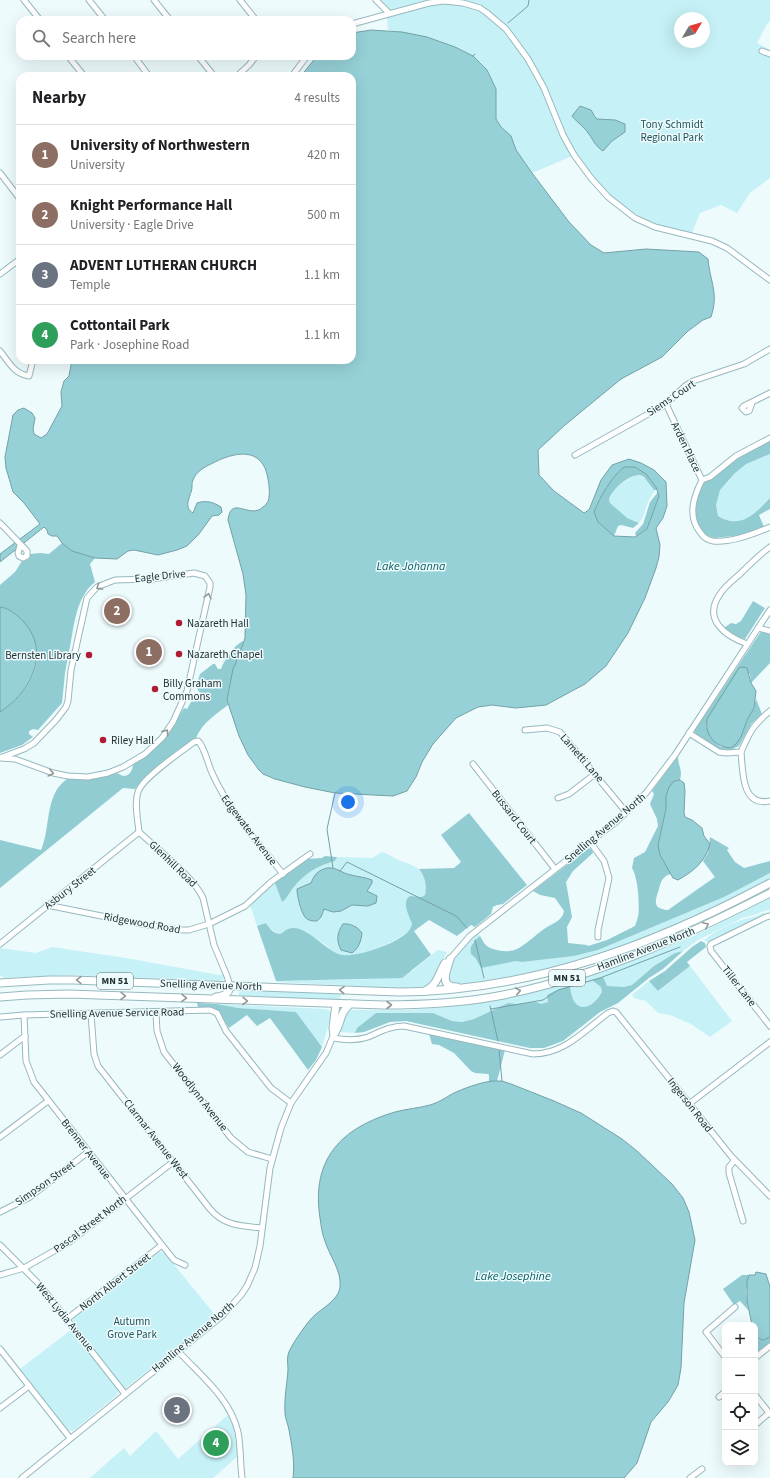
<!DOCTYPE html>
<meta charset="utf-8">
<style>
body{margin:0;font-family:"Source Sans 3",sans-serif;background:#f2f2f2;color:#202124}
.controls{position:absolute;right:12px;bottom:12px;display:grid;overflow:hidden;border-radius:8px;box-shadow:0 4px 16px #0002}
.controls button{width:36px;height:36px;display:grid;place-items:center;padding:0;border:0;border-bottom:1px solid #e0e0e0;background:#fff;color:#202124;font:20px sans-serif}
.compass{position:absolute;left:674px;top:12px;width:36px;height:36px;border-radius:50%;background:#fff;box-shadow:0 4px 16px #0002;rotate:52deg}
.you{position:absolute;left:348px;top:802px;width:14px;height:14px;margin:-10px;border:3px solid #fff;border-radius:50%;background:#1a73e8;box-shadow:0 0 0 6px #1a73e833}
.badge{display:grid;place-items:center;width:26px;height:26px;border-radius:50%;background:#af1b35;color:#fff;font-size:13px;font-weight:700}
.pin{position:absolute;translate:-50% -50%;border:2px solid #fff;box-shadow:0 1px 4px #0006}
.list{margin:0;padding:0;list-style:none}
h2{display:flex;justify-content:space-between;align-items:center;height:52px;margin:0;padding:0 16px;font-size:17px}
h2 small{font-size:13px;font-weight:400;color:#757577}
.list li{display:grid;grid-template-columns:26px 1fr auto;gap:12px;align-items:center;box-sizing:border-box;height:60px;padding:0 16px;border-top:1px solid #e0e0e0}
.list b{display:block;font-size:15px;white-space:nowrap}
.list p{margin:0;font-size:13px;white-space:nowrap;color:#757577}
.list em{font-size:13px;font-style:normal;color:#757577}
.icon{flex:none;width:22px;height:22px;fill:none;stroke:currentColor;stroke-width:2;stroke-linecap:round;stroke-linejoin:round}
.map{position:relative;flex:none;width:770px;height:1478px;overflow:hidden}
.search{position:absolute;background:#fff;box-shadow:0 4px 16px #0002;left:16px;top:16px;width:340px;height:44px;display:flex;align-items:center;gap:10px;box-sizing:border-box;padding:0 14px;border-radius:12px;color:#757577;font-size:15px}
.panel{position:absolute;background:#fff;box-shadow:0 4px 16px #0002;left:16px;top:72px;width:340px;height:292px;border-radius:12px}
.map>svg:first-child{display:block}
</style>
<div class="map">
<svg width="770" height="1478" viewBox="0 0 770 1478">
<rect width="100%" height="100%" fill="#edfbfd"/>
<g fill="#c6f1f6" fill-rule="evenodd">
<path d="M381,0H770V21L767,24L757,43L770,50V178L750,193L737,213L721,205L700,213L692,233C682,231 670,229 659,225C626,213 595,184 577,154L532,173L516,150L511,136L501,127L496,119V89L473,56L442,42L402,32L388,30L386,5ZM680,18H704V42H680Z"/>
<path d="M770,454V498C755,514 740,530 718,516L716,505L720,490L735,473L745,464Z"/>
<path d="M636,475C646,475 649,485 655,491C644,503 647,514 639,523C635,521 631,520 627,518C620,515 611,507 609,500C613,488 626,480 636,475Z"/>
<path d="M382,852C388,853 393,858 399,860C412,866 423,866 425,883C426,888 426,891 425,896L423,897L410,896L412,927C404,940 353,961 339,955C330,951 323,940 313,938C297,934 276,940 266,923L257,926L250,905L275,883L282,902C287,899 289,893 293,888C305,873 317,866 335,861L337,857L372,858Z"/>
<path d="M770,873V879C682,925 589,967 489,980C475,982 456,989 446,977C452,959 464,945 478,933L480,936L472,943L471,954L479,963L516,961L522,962L574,956L598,950L724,897Z"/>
<path d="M770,898V910C760,911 755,916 744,917L698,940L683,951L675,953L654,966L632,985L624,987L607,986L603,980H593L601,987L602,992C598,999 590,1008 581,1008C572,1003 571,996 569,986L548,1002L541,1005L536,1002L517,1004L508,1003L474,1019L462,1022L452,1021L433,1013H376L357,1028L355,1033L340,1032L344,1015L348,1010H409L448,1007L493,1001L543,990L597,973L667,947L704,931Z"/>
<path d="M763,913H766L708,942L704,940C715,931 731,923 745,919C752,917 756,917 763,913Z"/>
<path d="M52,947L126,958L219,975L223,974L225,979L220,981L72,975L5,978L0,975V948L36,953Z"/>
<path d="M438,950L447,952L431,983L422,987L397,988L277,982L276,981L377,979L412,971Z"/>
<path d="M690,966L732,1021L710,1037L691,1024L670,1015L658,1013L646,1001L634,998L632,995L649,981L659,991Z"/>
<path d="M239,990L341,993L340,1001L239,996Z"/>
<path d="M217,1004L326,1009L330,1011L331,1016L322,1047L296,1012L238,1008Z"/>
<path d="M160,1251L166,1255L216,1316L126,1388H124L73,1321V1318Z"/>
<path d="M71,1330L118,1390V1394L73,1431L68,1430L20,1369Z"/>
<path d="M229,1414L233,1423L238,1456L213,1478H90L124,1448L130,1456L156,1431L178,1459Z"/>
</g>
<g fill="#91ccd3">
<path d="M770,441V454L746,464L735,473L720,490L716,505L718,516C740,530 755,514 770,498V509L759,515L764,527L754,532L743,535L714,538L704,534L697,522L695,508L698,490L705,482L733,460Z"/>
<path d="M624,467H635L646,474L658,490H654L644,477L640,475C628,475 613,489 609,499L610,503L627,518L639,523L633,528L621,525L618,526L614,536L598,522L594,512C601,495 610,479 624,467Z"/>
<path d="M658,492L659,496L647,529L636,536L635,533L643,524L650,502Z"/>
<path d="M62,543L72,551L95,558L90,564L95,582C75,598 74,628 69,652H67V656L68,657L65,673L62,703L38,730L33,729L29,731V734L33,737L22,745L0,753V712C21,699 42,672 36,646C34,640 30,634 27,629C22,619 12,609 0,607V585L15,572L22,561H24L29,559L30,554L41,553L49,554Z"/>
<path d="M753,601L765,608L745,639L739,637L724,628L731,623L736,624L741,621Z"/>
<path d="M762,631L770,633V663L751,683L750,674L739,668L706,725C709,734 712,741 721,747L741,737L747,720L754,708L756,699L762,714L752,723L739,746L731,750L719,749L695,734V730L760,633Z"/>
<path d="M244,641C236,662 231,678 227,700L228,705C215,715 202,723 196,738L193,739L142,780L135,789L123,788L0,888V840L41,850C51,828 44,795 67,779L94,778L117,773L123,776C130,776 132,771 133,765C156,750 170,732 184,708L187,709L191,702L196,701L199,698L200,693L196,687L200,674L213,664H215L218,669H221C224,661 235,643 244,641Z"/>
<path d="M678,756C678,767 683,769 680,780L674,781L666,796V809L658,845L663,861L667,866L671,874C669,875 666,875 665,877C661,880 660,885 659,889C655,901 652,909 668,910L715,877L703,861L708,853L710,837L729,848L727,850L735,862L744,868L770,861V873L724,897L598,950L574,956L522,962L516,961L481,968L476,959L471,954C469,946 474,941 480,936C482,939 484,944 487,946C494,951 509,953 517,949C527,944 535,935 544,929C552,923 562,922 564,911L555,898L540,895L533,891L589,848L592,850L593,853L573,871L566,882L572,917L567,927L568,943L587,945L588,946L607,940L635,926C636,923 637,920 638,917C640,906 638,877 632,868L634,858L645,852L658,826L657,819L650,804L654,794L652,791Z"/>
<path d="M469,813L527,885L503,904L497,905L493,907L491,914L475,927L471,925L457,936L429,920L414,931L431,955L402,978L276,981L257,926L266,923C270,929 273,933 280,934C283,933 285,930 288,929C305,922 327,953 342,955C357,958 411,940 412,924C409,915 401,902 410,896L422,897L425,895C427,886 425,876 419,869L454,868L461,862L441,835Z"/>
<path d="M325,856L337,857L335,861C317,866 305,873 293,888C289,893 287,899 282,902L275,883L307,859L322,858Z"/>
<path d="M701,941L705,943L706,947L687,962L690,966L658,991L649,981L665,971L692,947Z"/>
<path d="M683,951L663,969L649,978L618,1003L600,1012L563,1041L544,1048H530L406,1021L390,1022L364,1032L355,1033L357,1028L376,1013H433L452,1021L462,1022L474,1019L508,1003L517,1004L536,1002L541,1004L548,1002L547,995L555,991L570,986C572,1013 590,1013 602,992L601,987L592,980L603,977L607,986L624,987L632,985L654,966L675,953Z"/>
<path d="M197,1003L217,1004L238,1008L296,1012L322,1047L316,1060L308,1070L270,1018L257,1026L247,1015L229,1028C216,1010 223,1009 198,1007Z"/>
<path d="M429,1034L505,1050L497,1081L489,1082V1075L488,1074L475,1073L471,1071L454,1053L439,1045L432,1044Z"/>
<path d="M742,1275H749L746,1292L748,1310L740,1301L734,1305L723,1289Z"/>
<path d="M755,1334L757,1338L763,1340L770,1337V1343L755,1355Z"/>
</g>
<g fill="#96d1d8" stroke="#73a1a6" fill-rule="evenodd">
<path d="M371,30L402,32L427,37L455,47L473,56L487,70L496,89V119L501,127L511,136L516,150L532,173L569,222L591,245L604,253L646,249L699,252L708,259C710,282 719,293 711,317L703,320L688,331L662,357L621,379L565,425L538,450L539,475L554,491L584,513L589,510L601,480L612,465L629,459L641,463L654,470L666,482L667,506L663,518L656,528L660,545L659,557L656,568L645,598L628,633L606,666L585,684L546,705L516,708L492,705L478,707L456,718L433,744L422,762L416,777L407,791L393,796L335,793L305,787L275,779L263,774L259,770L248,755L239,736L227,700L233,669L238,658L245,638L246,595L243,574L228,520C231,494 250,520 263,507C266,505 269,501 269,497C270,491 269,485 268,479C263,445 233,452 211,464C204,467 196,472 193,480C191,483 193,488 191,492C189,499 184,508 193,513L197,503C206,500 213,502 221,507L222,512L219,515L212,516L199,534L187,546L177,550L158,555L134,550L128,551L117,559L95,558L72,551L62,543L57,536H52L48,534L47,530L44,527L0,562V554L40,524L24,503L13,492L6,468L5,457L13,415L18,410L24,408L32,413L35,418L33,429L34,434L41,438L47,434L62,406L61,392L64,381L69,376L72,360H352V76H301L317,56H352V33ZM624,467H635L646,474L656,487L659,496L647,529L635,537L614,536L598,522L594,512C601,495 610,479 624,467Z"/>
<path d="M580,106L591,110L595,117L597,119L615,120L625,124V132L612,141L603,151C594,146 591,134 583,127C579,123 576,121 572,116Z"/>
<path d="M0,607C9,608 17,615 23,621C52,652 30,693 0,712Z"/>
<path d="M742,667L747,668L751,683L756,691L754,708L747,720L741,737L735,745L730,748C714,746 705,735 707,719L739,668Z"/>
<path d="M680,780L684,783L685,791L684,813L685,817L692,820L702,828L704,836L710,844C705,862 694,871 678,880L673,878L660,855L658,845L666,809V796L669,787L674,781Z"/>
<path d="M327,868C337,867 341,873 351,875C359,877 364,877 372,880V883L367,891L377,896L376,903L368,906L352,905L341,911L333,912L324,909L321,917L317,921C313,921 308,921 305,917C301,912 297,896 297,889L311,883C315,874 317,871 327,868Z"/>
<path d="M343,924C350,923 358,927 362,933C361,941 359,948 352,953L341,950C336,940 337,933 343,924Z"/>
<path d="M492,1081H502L511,1084L554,1101L581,1113L622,1139L637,1151L672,1184L683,1198L689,1212L695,1240L684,1303L681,1368L678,1385L668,1402L651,1422L637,1463L624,1478H293C295,1462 292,1446 289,1430C288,1424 285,1418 285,1413C284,1399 287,1384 288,1370C288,1366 287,1360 288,1355C289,1348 305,1326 310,1320C319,1309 338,1302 340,1287C342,1271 329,1255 325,1241C322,1234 321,1225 320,1218C311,1159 341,1128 395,1112C406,1109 419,1108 430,1105C438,1103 445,1098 452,1094C464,1088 479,1083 492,1081Z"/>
<path d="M756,1272L766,1274L770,1287V1337L763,1340C755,1338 755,1332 755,1325H752L747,1301V1282L749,1275H755Z"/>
</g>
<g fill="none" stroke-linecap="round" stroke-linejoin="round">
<g stroke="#73a1a6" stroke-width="1">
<path d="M508,23L528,6L529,0"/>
<path d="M473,56L475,54"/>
<path d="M333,868L327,829L335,793"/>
<path d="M340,871L347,862L456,916L467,928"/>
<path d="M475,940L484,978"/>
<path d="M490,1006L498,1041"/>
<path d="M491,1009L543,1000L558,990L600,978L680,947"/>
<path d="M499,1050L502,1081"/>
</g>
<g stroke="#96b9bd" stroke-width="7">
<g id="minor">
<path d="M24,0L40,20"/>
<path d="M89,0L105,20"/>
<path d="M154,0L170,20"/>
<path d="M240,0L256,20"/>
<path d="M376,0L389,13"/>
<path d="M352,24L429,3L444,1L463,3L480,8L487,13L506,29L528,59L544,88L563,135L574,155L591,178L608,197L635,218L655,227L712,241L727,248L770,280"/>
<path d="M762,51L770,54"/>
<path d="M68,56L84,76"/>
<path d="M134,56L149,76"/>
<path d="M198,56L214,76"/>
<path d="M237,76L249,65L256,56"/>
<path d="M292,76L307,56"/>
<path d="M0,173L20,199"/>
<path d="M0,274L20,259"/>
<path d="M0,351C9,362 14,374 29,376L33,360"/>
<path d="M752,403L749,411L746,412L742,408L744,406L770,393"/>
<path d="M666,404L702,480C694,496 687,516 700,532C703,537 707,540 713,541C731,543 754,534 770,527"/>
<path d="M575,455L666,404L685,386L693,381L744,364L770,349"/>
<path d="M702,480L710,477L736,456L770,438"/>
<path d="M0,523L27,551V556L23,558L19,556L18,553L20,546"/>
<path d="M758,628L770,631"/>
<path d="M747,644C726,636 702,620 720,594C725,586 733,580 740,574C749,565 759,555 770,547"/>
<path d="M525,730L547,728L560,732L626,812"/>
<path d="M689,733L719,752L727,753L741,752C743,771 741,807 770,801"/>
<path d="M741,752C750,732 752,726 770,711"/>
<path d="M0,758L24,749L34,743L56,720L66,707L68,701L71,670L87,598L97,587L115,580L151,579L194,573L205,576L210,583V587L187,691L173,722L162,738L145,754L123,767L108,773L88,777L68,776L53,773L15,759L0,758"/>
<path d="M473,764L555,869"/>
<path d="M558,798L569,794L595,774"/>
<path d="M590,842L604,861L609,878L598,930V937"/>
<path d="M47,905L141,924L179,930H189L209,924L245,906L271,882L310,854"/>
<path d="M770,916L766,917L711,944L710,946L711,951L770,1026"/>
<path d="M0,944L139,832"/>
<path d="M450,959L470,936L617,821L646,793L675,755L770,610"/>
<path d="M230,986L227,976L214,945L203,898C193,876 158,850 139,832C138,820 134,804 138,792C142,778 181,752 194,742L198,741C205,747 208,766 213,775C230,812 258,842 283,874"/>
<path d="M156,1013L157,1031L164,1052L231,1138L248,1152L272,1159"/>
<path d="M91,1014L94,1054L98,1066L210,1209C224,1226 242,1226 262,1228"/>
<path d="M24,1015L26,1061L34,1082L162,1245L174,1260L185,1265"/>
<path d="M0,1017L24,1015L210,1010L217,1013L226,1031L271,1088L291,1103"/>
<path d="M333,1038C344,1040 356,1041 368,1037C380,1032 390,1026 404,1026L533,1054C564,1054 584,1031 608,1013L613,1011L616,1012L731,1156L770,1196"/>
<path d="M0,1055L25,1036"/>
<path d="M689,1104L770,1042"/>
<path d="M0,1137L48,1101"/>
<path d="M735,1160L729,1167V1173L743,1221"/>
<path d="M0,1212L30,1197L88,1152"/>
<path d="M0,1245L39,1284L125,1394"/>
<path d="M0,1275L24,1268L68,1243L173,1162"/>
<path d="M67,1319L162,1245"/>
<path d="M0,1349L70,1438"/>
<path d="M178,1351C201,1376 230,1398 238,1432C241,1447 240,1463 242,1478"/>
<path d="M725,1357L706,1332L735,1307"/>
<path d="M755,1358L770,1346"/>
<path d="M755,1395L770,1414"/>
<path d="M719,1397L725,1392"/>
<path d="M0,1408L29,1386"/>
<path d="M755,1425L769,1413"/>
<path d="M22,1478L223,1315L241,1295L247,1286L255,1268L260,1246L270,1168L281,1128L291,1103L326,1053L334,1034"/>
<path d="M690,1478L702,1469"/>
</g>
</g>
<g stroke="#96b9bd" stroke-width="9">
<g id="highway">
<path d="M450,959C447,970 438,987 457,987"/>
<path d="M0,983L49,980H73L399,992C532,991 654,945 770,883"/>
<path d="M425,991C437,986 439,973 445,963"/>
<path d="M0,997L27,995L69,994L383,1005C421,1005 460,1003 498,996C593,978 684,937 770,893"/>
<path d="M216,997C224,996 229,994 230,986"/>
<path d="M334,1034C342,1023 338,1015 350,1004"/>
<path d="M334,1034L333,1028L336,1004"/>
</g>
</g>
<use href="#minor" stroke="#fff" stroke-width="5"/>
<use href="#highway" stroke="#fff" stroke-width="7"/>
</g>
<defs><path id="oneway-chevron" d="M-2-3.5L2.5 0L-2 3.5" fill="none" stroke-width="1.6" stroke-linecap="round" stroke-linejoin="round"/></defs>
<g stroke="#909898">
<use href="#oneway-chevron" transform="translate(99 587) rotate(147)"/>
<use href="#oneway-chevron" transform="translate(208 596) rotate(-77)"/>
<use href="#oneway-chevron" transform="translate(166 732) rotate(-55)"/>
<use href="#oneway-chevron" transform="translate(51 773) rotate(14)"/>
<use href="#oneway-chevron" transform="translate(706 925) rotate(-25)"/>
<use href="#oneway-chevron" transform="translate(79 980) rotate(-179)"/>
<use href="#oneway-chevron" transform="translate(342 990) rotate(-178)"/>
<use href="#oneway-chevron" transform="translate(518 991) rotate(-12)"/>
<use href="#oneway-chevron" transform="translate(123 996) rotate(2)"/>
<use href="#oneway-chevron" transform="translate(184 998) rotate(2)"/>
<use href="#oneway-chevron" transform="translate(245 1001) rotate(2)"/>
<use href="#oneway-chevron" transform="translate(389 1005)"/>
</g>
<g fill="#af1b35" stroke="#edfbfd" stroke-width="1.5">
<circle cx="179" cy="623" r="4"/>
<circle cx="179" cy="654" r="4"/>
<circle cx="89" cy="655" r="4"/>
<circle cx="155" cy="689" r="4"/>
<circle cx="103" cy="740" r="4"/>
</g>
<g text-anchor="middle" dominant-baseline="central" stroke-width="3" stroke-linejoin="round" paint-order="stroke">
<g fill="#edfbfd" stroke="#5f6d6f" stroke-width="1">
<rect x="549" y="970" width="36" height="16" rx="3"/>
<rect x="97" y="973" width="36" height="16" rx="3"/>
</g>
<g font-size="10" font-weight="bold" fill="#223032">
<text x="567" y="978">MN 51</text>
<text x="115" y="981">MN 51</text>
</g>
<g font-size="11" fill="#215459" stroke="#edfbfd">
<text x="672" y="124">Tony Schmidt<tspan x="672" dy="13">Regional Park</tspan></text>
<text x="132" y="1321">Autumn<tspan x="132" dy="13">Grove Park</tspan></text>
</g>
<g font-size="11" fill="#223032" stroke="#edfbfd">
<text transform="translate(671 398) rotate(-34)">Siems Court</text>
<text transform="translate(686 447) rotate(64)">Arden Place</text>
<text transform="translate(160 576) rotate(-6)">Eagle Drive</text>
<text transform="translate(582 758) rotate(49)">Lametti Lane</text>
<text transform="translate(514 817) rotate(52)">Bussard Court</text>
<text transform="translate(605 828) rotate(-40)">Snelling Avenue North</text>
<text transform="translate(249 830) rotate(53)">Edgewater Avenue</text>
<text transform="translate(173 864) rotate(44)">Glenhill Road</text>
<text transform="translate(70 888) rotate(-38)">Asbury Street</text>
<text transform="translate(142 923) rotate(10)">Ridgewood Road</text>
<text transform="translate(646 949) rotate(-21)">Hamline Avenue North</text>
<text transform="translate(211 985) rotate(2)">Snelling Avenue North</text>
<text transform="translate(739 986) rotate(52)">Tiller Lane</text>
<text transform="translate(117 1013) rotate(-1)">Snelling Avenue Service Road</text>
<text transform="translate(200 1097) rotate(52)">Woodlynn Avenue</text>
<text transform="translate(690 1105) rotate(52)">Ingerson Road</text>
<text transform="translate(156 1139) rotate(52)">Clarmar Avenue West</text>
<text transform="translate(86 1149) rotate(52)">Brenner Avenue</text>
<text transform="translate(45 1183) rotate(-35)">Simpson Street</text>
<text transform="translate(90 1224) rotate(-37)">Pascal Street North</text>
<text transform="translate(115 1282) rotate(-38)">North Albert Street</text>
<text transform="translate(65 1317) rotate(51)">West Lydia Avenue</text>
<text transform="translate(193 1337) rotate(-40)">Hamline Avenue North</text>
</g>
<g font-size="11" fill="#223032" stroke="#edfbfd" text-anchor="start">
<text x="187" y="623">Nazareth Hall</text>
<text x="187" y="654">Nazareth Chapel</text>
<text x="81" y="655" text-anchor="end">Bernsten Library</text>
<text x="163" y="683">Billy Graham<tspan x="163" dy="13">Commons</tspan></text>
<text x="111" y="740">Riley Hall</text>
</g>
<g font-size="12" font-style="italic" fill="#065c64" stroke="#edfbfd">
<text x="411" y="566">Lake Johanna</text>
<text x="513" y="1276">Lake Josephine</text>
</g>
</g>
</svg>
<div class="controls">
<button>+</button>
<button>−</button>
<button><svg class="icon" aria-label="locate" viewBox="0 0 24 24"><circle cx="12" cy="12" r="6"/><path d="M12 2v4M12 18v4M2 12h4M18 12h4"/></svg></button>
<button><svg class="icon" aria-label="layers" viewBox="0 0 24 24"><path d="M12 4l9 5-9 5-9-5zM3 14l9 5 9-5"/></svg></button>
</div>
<svg class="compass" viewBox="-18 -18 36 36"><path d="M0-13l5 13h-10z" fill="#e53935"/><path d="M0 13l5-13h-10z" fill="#757577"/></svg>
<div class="you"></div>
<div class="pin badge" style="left:149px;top:652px;background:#8d6e63">1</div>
<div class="pin badge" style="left:117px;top:611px;background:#8d6e63">2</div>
<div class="pin badge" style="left:177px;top:1410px;background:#6b7280">3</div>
<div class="pin badge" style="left:216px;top:1443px;background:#2e9e5b">4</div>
<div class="search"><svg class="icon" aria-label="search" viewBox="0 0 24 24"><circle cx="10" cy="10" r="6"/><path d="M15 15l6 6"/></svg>Search here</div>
<section class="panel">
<h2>Nearby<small>4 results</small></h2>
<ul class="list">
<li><span class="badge" style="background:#8d6e63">1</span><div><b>University of Northwestern</b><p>University</p></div><em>420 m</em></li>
<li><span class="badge" style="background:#8d6e63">2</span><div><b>Knight Performance Hall</b><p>University · Eagle Drive</p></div><em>500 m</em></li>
<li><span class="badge" style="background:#6b7280">3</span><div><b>ADVENT LUTHERAN CHURCH</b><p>Temple</p></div><em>1.1 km</em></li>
<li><span class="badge" style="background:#2e9e5b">4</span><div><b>Cottontail Park</b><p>Park · Josephine Road</p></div><em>1.1 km</em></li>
</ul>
</section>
</div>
